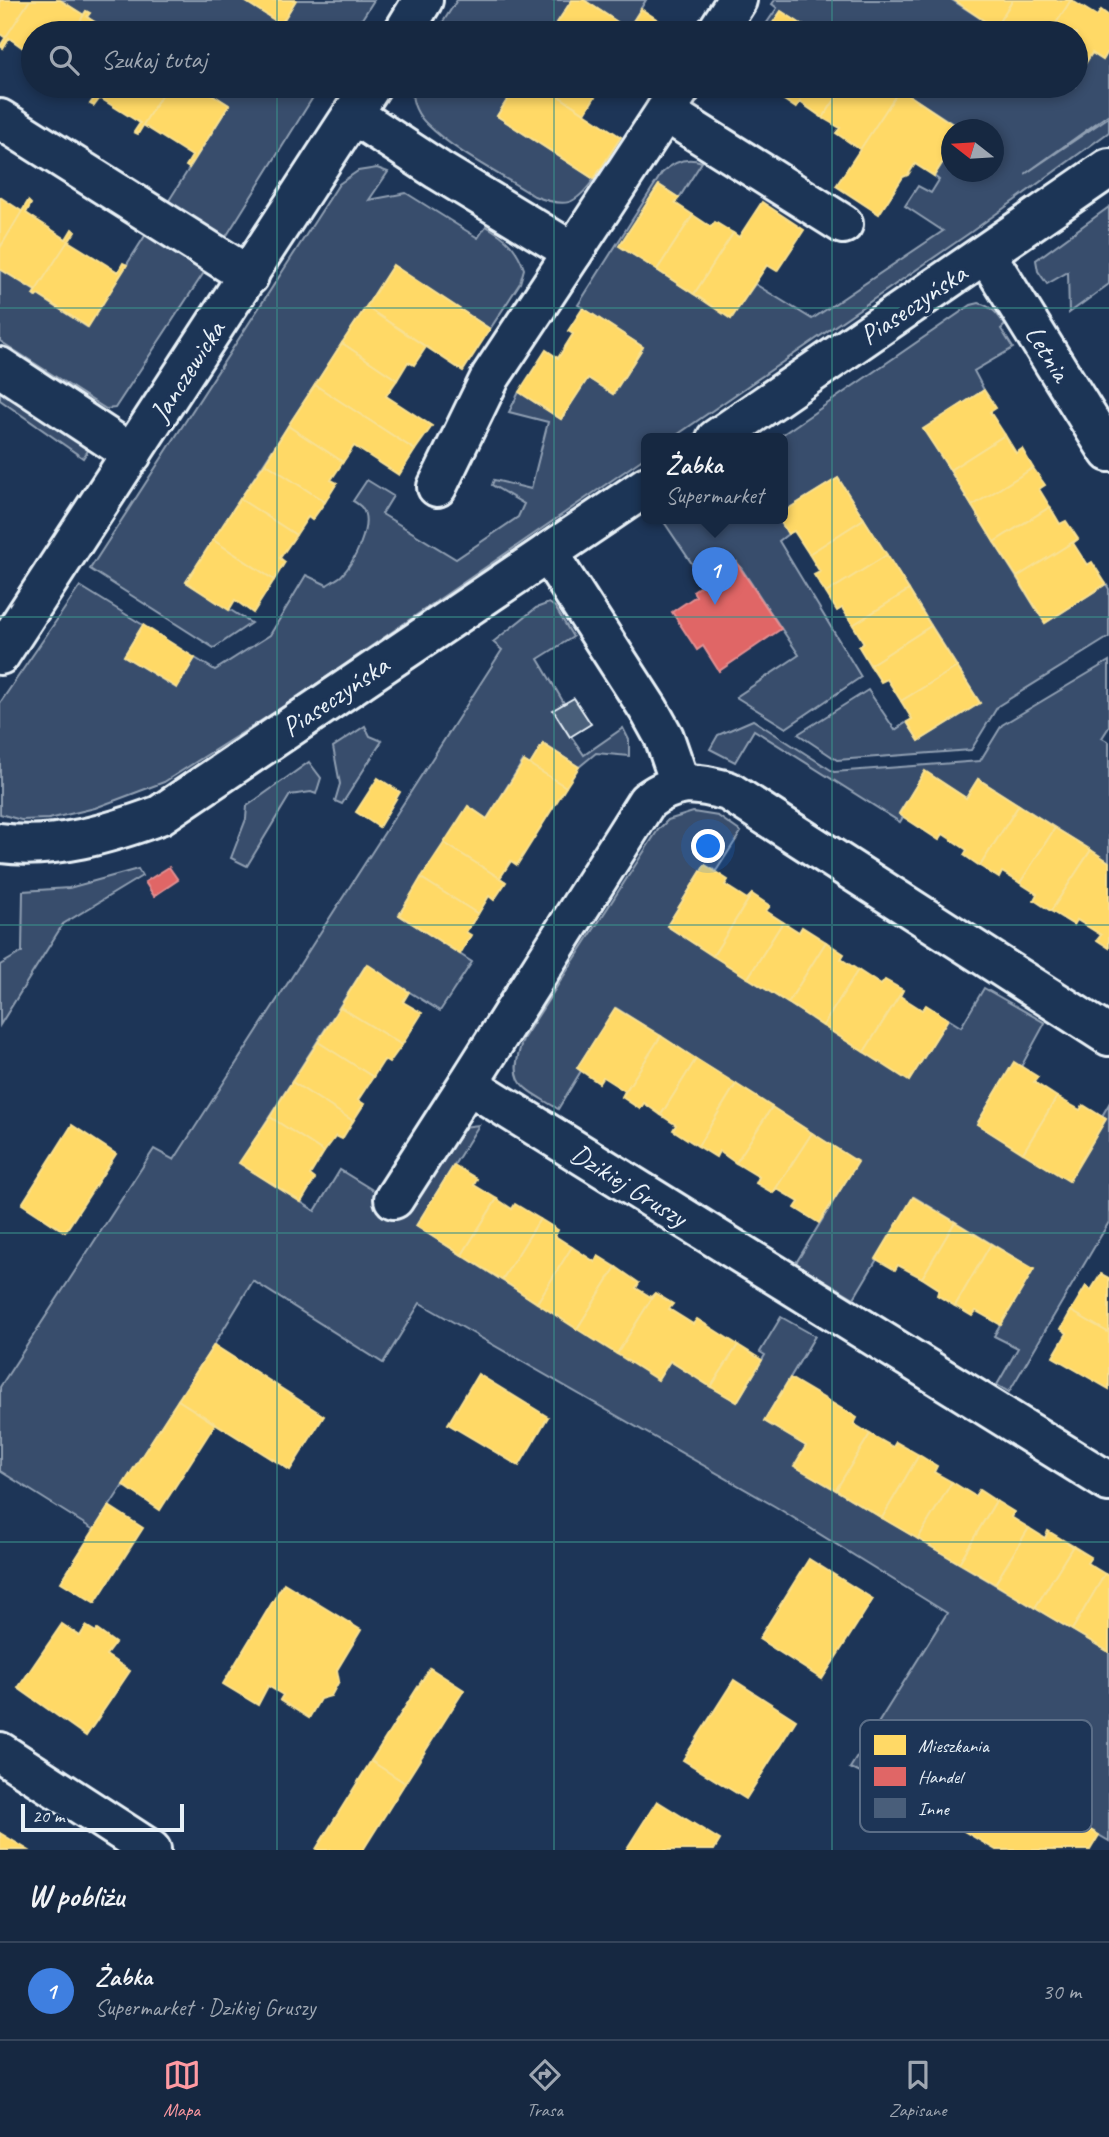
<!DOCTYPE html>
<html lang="pl">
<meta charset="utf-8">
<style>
body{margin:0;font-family:Caveat,sans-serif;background:#23344c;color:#f1f3f6}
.compass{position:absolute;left:941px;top:119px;width:63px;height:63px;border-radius:50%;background:#162841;box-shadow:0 4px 10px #0003;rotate:287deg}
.scale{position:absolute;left:21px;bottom:18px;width:163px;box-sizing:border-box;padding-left:7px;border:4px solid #e8f1f8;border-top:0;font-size:19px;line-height:24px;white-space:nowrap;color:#e8f1f8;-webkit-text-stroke:5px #1d3557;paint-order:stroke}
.you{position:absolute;left:709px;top:847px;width:24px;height:24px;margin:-18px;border:5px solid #fff;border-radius:50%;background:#1a73e8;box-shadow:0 0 0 10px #1a73e833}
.badge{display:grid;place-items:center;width:46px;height:46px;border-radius:50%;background:#ff9aa2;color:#fff;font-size:23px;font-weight:700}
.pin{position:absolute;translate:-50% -58px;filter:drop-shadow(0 2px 4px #0008)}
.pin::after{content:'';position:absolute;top:37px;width:24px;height:21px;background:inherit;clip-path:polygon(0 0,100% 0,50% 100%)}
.popup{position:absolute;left:641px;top:433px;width:147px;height:91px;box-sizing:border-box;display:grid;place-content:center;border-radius:10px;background:#162841;filter:drop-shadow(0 2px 5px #0005);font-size:23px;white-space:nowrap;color:#9ea6b1}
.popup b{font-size:26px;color:#f1f3f6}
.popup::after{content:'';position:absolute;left:50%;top:100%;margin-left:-14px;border:14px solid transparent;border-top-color:#162841}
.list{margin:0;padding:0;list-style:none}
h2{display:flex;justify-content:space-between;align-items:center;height:91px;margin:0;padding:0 28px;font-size:30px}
h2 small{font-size:23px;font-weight:400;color:#9ea6b1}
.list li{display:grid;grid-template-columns:46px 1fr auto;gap:21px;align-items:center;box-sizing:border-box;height:98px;padding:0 28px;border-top:2px solid #35445a}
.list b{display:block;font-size:26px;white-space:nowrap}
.list p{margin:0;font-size:23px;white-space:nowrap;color:#9ea6b1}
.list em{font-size:23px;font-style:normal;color:#9ea6b1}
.icon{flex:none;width:38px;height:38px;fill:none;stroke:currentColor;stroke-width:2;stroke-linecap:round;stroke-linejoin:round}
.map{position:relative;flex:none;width:1109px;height:1850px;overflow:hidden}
.search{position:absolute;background:#162841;box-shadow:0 4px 10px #0003;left:21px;right:21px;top:21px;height:77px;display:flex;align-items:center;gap:18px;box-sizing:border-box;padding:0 24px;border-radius:38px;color:#9ea6b1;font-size:26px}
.sheet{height:189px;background:#162841}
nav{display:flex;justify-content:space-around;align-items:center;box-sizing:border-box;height:98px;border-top:2px solid #35445a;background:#162841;font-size:19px;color:#9ea6b1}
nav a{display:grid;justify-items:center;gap:4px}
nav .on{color:#ff9aa2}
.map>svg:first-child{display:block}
</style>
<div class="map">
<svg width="1109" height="1850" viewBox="0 0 1109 1850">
<rect width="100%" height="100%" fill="#1d3557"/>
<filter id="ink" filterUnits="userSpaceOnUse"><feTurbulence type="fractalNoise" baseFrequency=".0143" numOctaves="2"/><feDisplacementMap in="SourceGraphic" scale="14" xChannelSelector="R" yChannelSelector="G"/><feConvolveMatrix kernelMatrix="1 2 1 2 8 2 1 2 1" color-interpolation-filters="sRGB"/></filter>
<g filter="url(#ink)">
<g fill="#374d6c" stroke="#909fb2" stroke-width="2">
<path d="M60,0H243L281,24L296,0H374L353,33H112L87,17L89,13L86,11L83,15Z"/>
<path d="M457,0H572L550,33H436Z"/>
<path d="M584,0H646L628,29Z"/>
<path d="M775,0H952L1003,33H815L781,11L768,30L764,27L777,8L772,4Z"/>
<path d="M1109,50V114L1025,174L1109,117V132L971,232L671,439H647V456L286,705L164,782L95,808L49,819L21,820L0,814V703L80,586L143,625L124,656L176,688L195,658L215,670L270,635L306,575L327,585C331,582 337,579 341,576C353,564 374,524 362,508C361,506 355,502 353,501L367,480L393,496L382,514L456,559L518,517L524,504L492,485L494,480L531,489L548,422L509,412L519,392L561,419L588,378L613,394L643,347L578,305L662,173C673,162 686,156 702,162L679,198L659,185L620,246L731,318L755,284L812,319L943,231L905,206L918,186L931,193L939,180L934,176L951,149V172H993V130L961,129L895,86H1076V78L1092,53L1103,60Z"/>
<path d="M199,86H320L224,240L163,210L229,105Z"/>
<path d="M412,86H516L497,116L594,179C575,206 565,208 534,196C502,175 455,152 428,125C417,115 411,101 412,86Z"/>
<path d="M377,168L388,172L369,200L406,193L478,238L486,226C505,237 517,247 524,269L520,283L490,329L393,266L186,582L251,623L214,648L90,569L339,184L358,171Z"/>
<path d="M1109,207V284L1069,313L1068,272L1047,284L1038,271L1036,260Z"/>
<path d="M150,228L205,271L115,408L106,409L0,341V269L35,291L33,295L35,297L38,295L87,327Z"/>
<path d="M979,303C992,307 997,313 1005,325L1001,329L1013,348L974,371L984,390L924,429L1045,623L1106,584L1109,589V637L998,706L971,750L837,760L798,734L868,690L895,730L907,722L919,741L980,703L838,478L783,512V439H776L971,305Z"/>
<path d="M0,386L87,443L89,449L83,458L0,400Z"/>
<path d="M662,519H779L788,534L779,541L861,677L786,728L736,697L799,655L737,562L705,583Z"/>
<path d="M549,603L555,607L573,637L538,659L564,703L554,711L584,755L623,728L629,740V756L596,753L579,767L543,744L530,765L523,761L487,819L468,807L399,915L472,962L440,1011L366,965L240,1163L315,1211L340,1170L405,1210L463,1127L479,1125L416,1226L658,1379L670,1361L737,1402L765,1355L760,1352L781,1317L815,1336L764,1421L806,1446L795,1466L1109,1652V1841L914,1727L881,1783L850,1768L947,1613L776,1507L420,1303L383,1363L253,1281L214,1345L94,1530L0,1471V1387L154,1149L174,1160L502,650L493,642L536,608Z"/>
<path d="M1109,661V727L1102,738L1109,742V862L978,779L966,798L925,772L899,813L903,817L900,822L754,730L735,762L710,749L718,735L753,720L834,772L980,761L1002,725Z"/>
<path d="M365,726L370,736L382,741L342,804L335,801L340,784L333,747Z"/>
<path d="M309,762L321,778L316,794L311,792L290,795L247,866L231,858L246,819L247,806Z"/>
<path d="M693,812L718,816L741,832L716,871L705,865L667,926L909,1080L948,1019L961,1027L984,988L1045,1023L1021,1067L1014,1063L977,1124L1067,1179L1106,1119L1102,1116L1109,1104V1222L1009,1392L997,1385L1018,1348L994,1336L1033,1269L914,1197L854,1298L796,1263L857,1162L616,1008L577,1068L581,1071L558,1109C521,1086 507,1085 523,1039L658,830L668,820Z"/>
<path d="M138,869L142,876L63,924L0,1025V965L22,952L23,891L69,888Z"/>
</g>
<g fill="#ffd966" stroke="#f8e092" stroke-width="2">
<path d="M0,0H30L6,38L0,34Z"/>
<path d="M30,0H60L84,15L73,33H33V55L9,38L3,48L0,46Z"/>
<path d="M243,0H296L281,24Z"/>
<path d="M572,0H584L628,29L641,9L678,33H553L551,32Z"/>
<path d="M954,0H1013L995,28Z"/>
<path d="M1013,0H1071L1050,33H1003L995,28Z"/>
<path d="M1071,0L1097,16L1101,10L1109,16V50L1103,60L1092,53L1076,78V33H1050Z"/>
<path d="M86,11L90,13L87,17L112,33H73Z"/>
<path d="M781,11L815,33H766Z"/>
<path d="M103,86H167L138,134L134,132L140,123L100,98L94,106L90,104Z"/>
<path d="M167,86H199L229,105L189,168L186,166L192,156L143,125Z"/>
<path d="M516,86H543L621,137L594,179L497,116Z"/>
<path d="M543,86H595L591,92L596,95L585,113Z"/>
<path d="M785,86H844L823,118L800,102L796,108L778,96Z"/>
<path d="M844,86H895L900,89L861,150L836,133L840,128L823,118Z"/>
<path d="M900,89L961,130H951V149L934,176L915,164L908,175L903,177L879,214L836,186Z"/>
<path d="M659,185L679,198L675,203L693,215L657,270L619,246Z"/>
<path d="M0,197L23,212L0,248Z"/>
<path d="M28,201L31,204L26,213L66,239L72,229L75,232L36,291L0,269V248Z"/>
<path d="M762,202L804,230L777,271L767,265L731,319L694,294L733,233L739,237Z"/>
<path d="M693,215L711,227L715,222L733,233L694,294L657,270Z"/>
<path d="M68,241L118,272L123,263L127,265L88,327L38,295L36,297L33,295Z"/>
<path d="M393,265L490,329L463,371L366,307Z"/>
<path d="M366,307L426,347L414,365L408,362L397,380L342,343Z"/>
<path d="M583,308L643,347L613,394L588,378L561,419L519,392L546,350L558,358L573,334L568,331Z"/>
<path d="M342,343L397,380L386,396L432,426L415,450L315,385Z"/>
<path d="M315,385L415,450L399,475L354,446L343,462L288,426Z"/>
<path d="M984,390L996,408L990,412L1005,435L950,470L923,429Z"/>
<path d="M288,426L343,462L331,480L337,483L325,502L265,463Z"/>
<path d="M1005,435L1016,453L1022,449L1033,468L972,506L950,470Z"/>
<path d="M265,463L325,502L312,520L308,517L296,535L240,499Z"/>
<path d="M1033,468L1045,485L1039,489L1050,507L994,542L972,506Z"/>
<path d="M838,478L864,519L809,554L794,531L788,534L779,519H783V512Z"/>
<path d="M240,499L296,535L280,558L285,562L274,580L213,540Z"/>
<path d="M1050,507L1060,524L1066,521L1078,539L1017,577L994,542Z"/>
<path d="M864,519L887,555L826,593L814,575L820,572L809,554Z"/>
<path d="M1078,539L1073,543L1087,565L1092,562L1106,584L1045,623L1017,577Z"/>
<path d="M213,540L274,580L253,613L235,600L229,610L186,582Z"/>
<path d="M887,555L909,590L853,625L842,608L837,611L826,593Z"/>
<path d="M909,590L931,626L870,665L859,647L864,643L853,625Z"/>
<path d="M143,625L195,658L177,688L124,656Z"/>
<path d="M931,626L957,667L901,701L887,679L881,682L870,665Z"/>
<path d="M957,667L980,703L919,741L907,722L912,719L901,701Z"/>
<path d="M543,744L579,767L566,787L530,765Z"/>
<path d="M524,761L566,787L517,865L511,861L500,878L506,882L444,843L468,806L487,819Z"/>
<path d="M925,771L966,798L978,779L1019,805L980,866L964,855L967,850L943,834L939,840L899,814Z"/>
<path d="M378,778L400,792L379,827L356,812Z"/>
<path d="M1019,805L1055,828L1020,883L1002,872L999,878L980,866Z"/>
<path d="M1055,828L1091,850L1051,911L1034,900L1037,894L1020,883Z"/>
<path d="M444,843L506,882L494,900L489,896L478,914L421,878Z"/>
<path d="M1091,850L1109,862V948L1097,940L1101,935L1077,920L1074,925L1051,911Z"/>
<path d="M705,865L728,880L725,885L747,899L752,894L713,956L667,926Z"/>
<path d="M421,878L478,914L466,932L471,935L460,954L399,915Z"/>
<path d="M752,894L770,906L766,911L783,922L748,978L713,956Z"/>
<path d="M783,922L799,932L802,927L826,942L788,1003L748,978Z"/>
<path d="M826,942L844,954L841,959L858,970L823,1026L788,1003Z"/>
<path d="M367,964L409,992L403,1002L422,1013L402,1045L340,1007Z"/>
<path d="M858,970L881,985L885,980L903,990L864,1052L823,1026Z"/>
<path d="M903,990L900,996L922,1010L926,1005L948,1019L909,1081L864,1052Z"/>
<path d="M340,1007L402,1045L389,1063L384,1060L373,1077L318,1042Z"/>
<path d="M615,1008L661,1036L622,1097L625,1091L603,1077L599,1083L577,1068Z"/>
<path d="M661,1036L696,1059L661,1115L644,1103L640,1109L622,1097Z"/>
<path d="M318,1042L373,1077L358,1100L364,1104L353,1121L292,1082Z"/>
<path d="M696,1059L736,1084L698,1146L673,1130L676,1125L661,1115Z"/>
<path d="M1014,1062L1038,1077L1034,1082L1057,1097L1023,1153L977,1124Z"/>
<path d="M292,1082L353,1121L342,1139L336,1136L324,1152L270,1117Z"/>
<path d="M736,1084L772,1107L736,1163L719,1151L716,1157L698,1146Z"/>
<path d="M1057,1097L1080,1110L1083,1105L1106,1119L1069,1181L1023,1153Z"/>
<path d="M772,1107L812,1133L773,1193L756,1183L759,1177L736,1163Z"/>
<path d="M270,1117L324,1152L310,1175L315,1179L301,1202L239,1163Z"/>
<path d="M72,1125L116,1154L65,1232L22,1204Z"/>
<path d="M812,1133L858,1162L819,1223L795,1208L799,1202L777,1189L773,1193Z"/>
<path d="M454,1165L477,1179L474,1185L497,1199L462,1255L416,1226Z"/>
<path d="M913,1197L955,1222L922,1278L898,1265L895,1270L876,1259Z"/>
<path d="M497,1199L512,1209L515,1204L540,1219L502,1280L462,1255Z"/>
<path d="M540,1219L558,1230L555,1236L572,1247L537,1303L502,1280Z"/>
<path d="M955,1222L991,1244L955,1306L937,1295L939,1289L922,1278Z"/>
<path d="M991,1244L1034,1269L1001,1325L976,1311L972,1316L955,1306Z"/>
<path d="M572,1247L595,1262L598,1256L616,1267L577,1329L537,1303Z"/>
<path d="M616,1267L639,1283L636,1288L651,1297L655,1293L617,1354L577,1329Z"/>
<path d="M1101,1274L1109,1278V1333L1071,1311L1086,1286L1091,1290Z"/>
<path d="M655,1293L673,1304L669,1309L693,1324L697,1319L738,1345L711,1387L670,1361L658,1380L617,1354Z"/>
<path d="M1071,1311L1109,1333V1389L1053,1357L1067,1333L1061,1329Z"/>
<path d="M214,1345L324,1416L290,1470L178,1400Z"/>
<path d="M738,1345L762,1360L737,1402L711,1387Z"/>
<path d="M478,1374L548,1417L519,1466L448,1424Z"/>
<path d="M790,1378L857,1418L854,1424L870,1434L836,1490L794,1466L806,1446L764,1421Z"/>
<path d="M178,1400L215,1424L160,1510L123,1485Z"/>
<path d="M870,1434L893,1447L896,1442L919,1455L882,1518L836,1490Z"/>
<path d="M919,1455L937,1466L934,1472L952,1482L918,1539L882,1518Z"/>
<path d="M952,1482L975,1496L979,1490L996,1501L959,1563L918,1539Z"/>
<path d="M996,1501L1014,1512L1011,1517L1029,1528L995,1584L959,1563Z"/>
<path d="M109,1506L143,1528L95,1603L61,1582Z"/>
<path d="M1029,1528L1045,1538L1048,1531L1073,1546L1035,1608L995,1584Z"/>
<path d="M1073,1546L1091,1557L1087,1563L1105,1574L1072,1630L1035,1608Z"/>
<path d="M809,1559L873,1599L822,1679L759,1639Z"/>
<path d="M1105,1574L1109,1576V1652L1072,1630Z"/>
<path d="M284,1583L361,1630L337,1670L339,1681L331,1696L320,1699L309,1718L280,1700L283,1695L268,1686L258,1705L223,1684Z"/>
<path d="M62,1624L80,1636L86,1626L96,1632L97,1630L115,1643L106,1655L130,1671L86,1736L18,1688Z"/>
<path d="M430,1668L464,1690L405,1783L371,1761Z"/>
<path d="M734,1680L796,1720L746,1799L683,1760Z"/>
<path d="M914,1727L973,1761L940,1817L881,1783Z"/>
<path d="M371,1761L405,1783L363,1850H318L316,1849Z"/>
<path d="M973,1761L1099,1835L1090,1850H996L940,1817Z"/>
<path d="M657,1801L720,1840L714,1850H626Z"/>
<path d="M0,1833L28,1850H0Z"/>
</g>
<g fill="#e06666" stroke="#e29092" stroke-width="2">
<path d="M736,562L781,629L719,671L703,646L697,650L672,612L696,596L693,591Z"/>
<path d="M169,867L178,880L154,896L145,882Z"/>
</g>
<path fill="#495e7a" stroke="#e8f1f8" stroke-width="2" d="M574,698L591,724L570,737L553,710Z"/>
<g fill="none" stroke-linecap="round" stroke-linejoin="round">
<g stroke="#e8f1f8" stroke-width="44">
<g id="minor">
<path d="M403,33L423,0"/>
<path d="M716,33L737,0"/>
<path d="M665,112L843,224"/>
<path d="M354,115L438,170L573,252L491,376L437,487"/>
<path d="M0,119L249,276"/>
<path d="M573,252L682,86"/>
<path d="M986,254L1109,452"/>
<path d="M0,367L132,454"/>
<path d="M716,439L1109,168"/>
<path d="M548,553L649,710L664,737L680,783"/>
<path d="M0,655L371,86"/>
<path d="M0,843C54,850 109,834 160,815L647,486"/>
<path d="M1109,1036L728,791C694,782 677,779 647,801L468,1084L1109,1482"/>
<path d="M394,1199L468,1084"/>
<path d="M0,1752L151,1850"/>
</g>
</g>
<use href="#minor" stroke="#1d3557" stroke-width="38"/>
</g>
</g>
<path fill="none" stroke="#3a8f8a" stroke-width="2" stroke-opacity="0.55" d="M277,0V33M554,0V33M832,0V33M277,86V1850M554,86V1850M832,86V1850M0,308H1109M0,617H1109M0,925H1109M0,1233H1109M0,1542H1109"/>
<g text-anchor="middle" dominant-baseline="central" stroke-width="7" stroke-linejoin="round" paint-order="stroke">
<g font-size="28" fill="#e8f1f8" stroke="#1d3557">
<text transform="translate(913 304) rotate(-34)">Piaseczyńska</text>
<text transform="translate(1048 353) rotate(58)">Letnia</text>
<text transform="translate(187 371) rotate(-57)">Janczewicka</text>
<text transform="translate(335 696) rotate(-34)">Piaseczyńska</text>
<text transform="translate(629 1185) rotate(32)">Dzikiej Gruszy</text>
</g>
</g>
<rect x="860" y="1720" width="232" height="112" rx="10" fill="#1d3557" stroke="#5a6d87" stroke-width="2"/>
<rect x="874" y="1735" width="32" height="20" fill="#ffd966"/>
<rect x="874" y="1767" width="32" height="19" fill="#e06666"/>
<rect x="874" y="1798" width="32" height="20" fill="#495e7a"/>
<g font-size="19" fill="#e8f1f8">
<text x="918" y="1752">Mieszkania</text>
<text x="918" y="1783">Handel</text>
<text x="918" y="1815">Inne</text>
</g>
</svg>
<svg class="compass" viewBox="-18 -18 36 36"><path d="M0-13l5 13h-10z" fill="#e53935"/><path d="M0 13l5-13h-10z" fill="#9ea6b1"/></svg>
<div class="scale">20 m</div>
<div class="you"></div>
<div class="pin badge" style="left:715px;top:605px;background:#3f7fe0">1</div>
<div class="popup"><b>Żabka</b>Supermarket</div>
<div class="search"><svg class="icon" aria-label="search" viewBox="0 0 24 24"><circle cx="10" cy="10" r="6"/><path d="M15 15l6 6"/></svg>Szukaj tutaj</div>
</div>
<section class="sheet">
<h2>W pobliżu<small></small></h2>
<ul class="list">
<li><span class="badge" style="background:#3f7fe0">1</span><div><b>Żabka</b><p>Supermarket · Dzikiej Gruszy</p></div><em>30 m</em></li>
</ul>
</section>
<nav>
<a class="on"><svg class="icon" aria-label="map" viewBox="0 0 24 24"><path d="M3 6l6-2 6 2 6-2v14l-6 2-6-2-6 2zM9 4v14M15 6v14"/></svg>Mapa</a>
<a><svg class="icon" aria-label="directions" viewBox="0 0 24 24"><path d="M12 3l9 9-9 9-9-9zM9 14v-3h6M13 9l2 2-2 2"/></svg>Trasa</a>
<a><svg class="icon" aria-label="saved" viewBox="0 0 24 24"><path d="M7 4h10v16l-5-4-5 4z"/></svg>Zapisane</a>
</nav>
